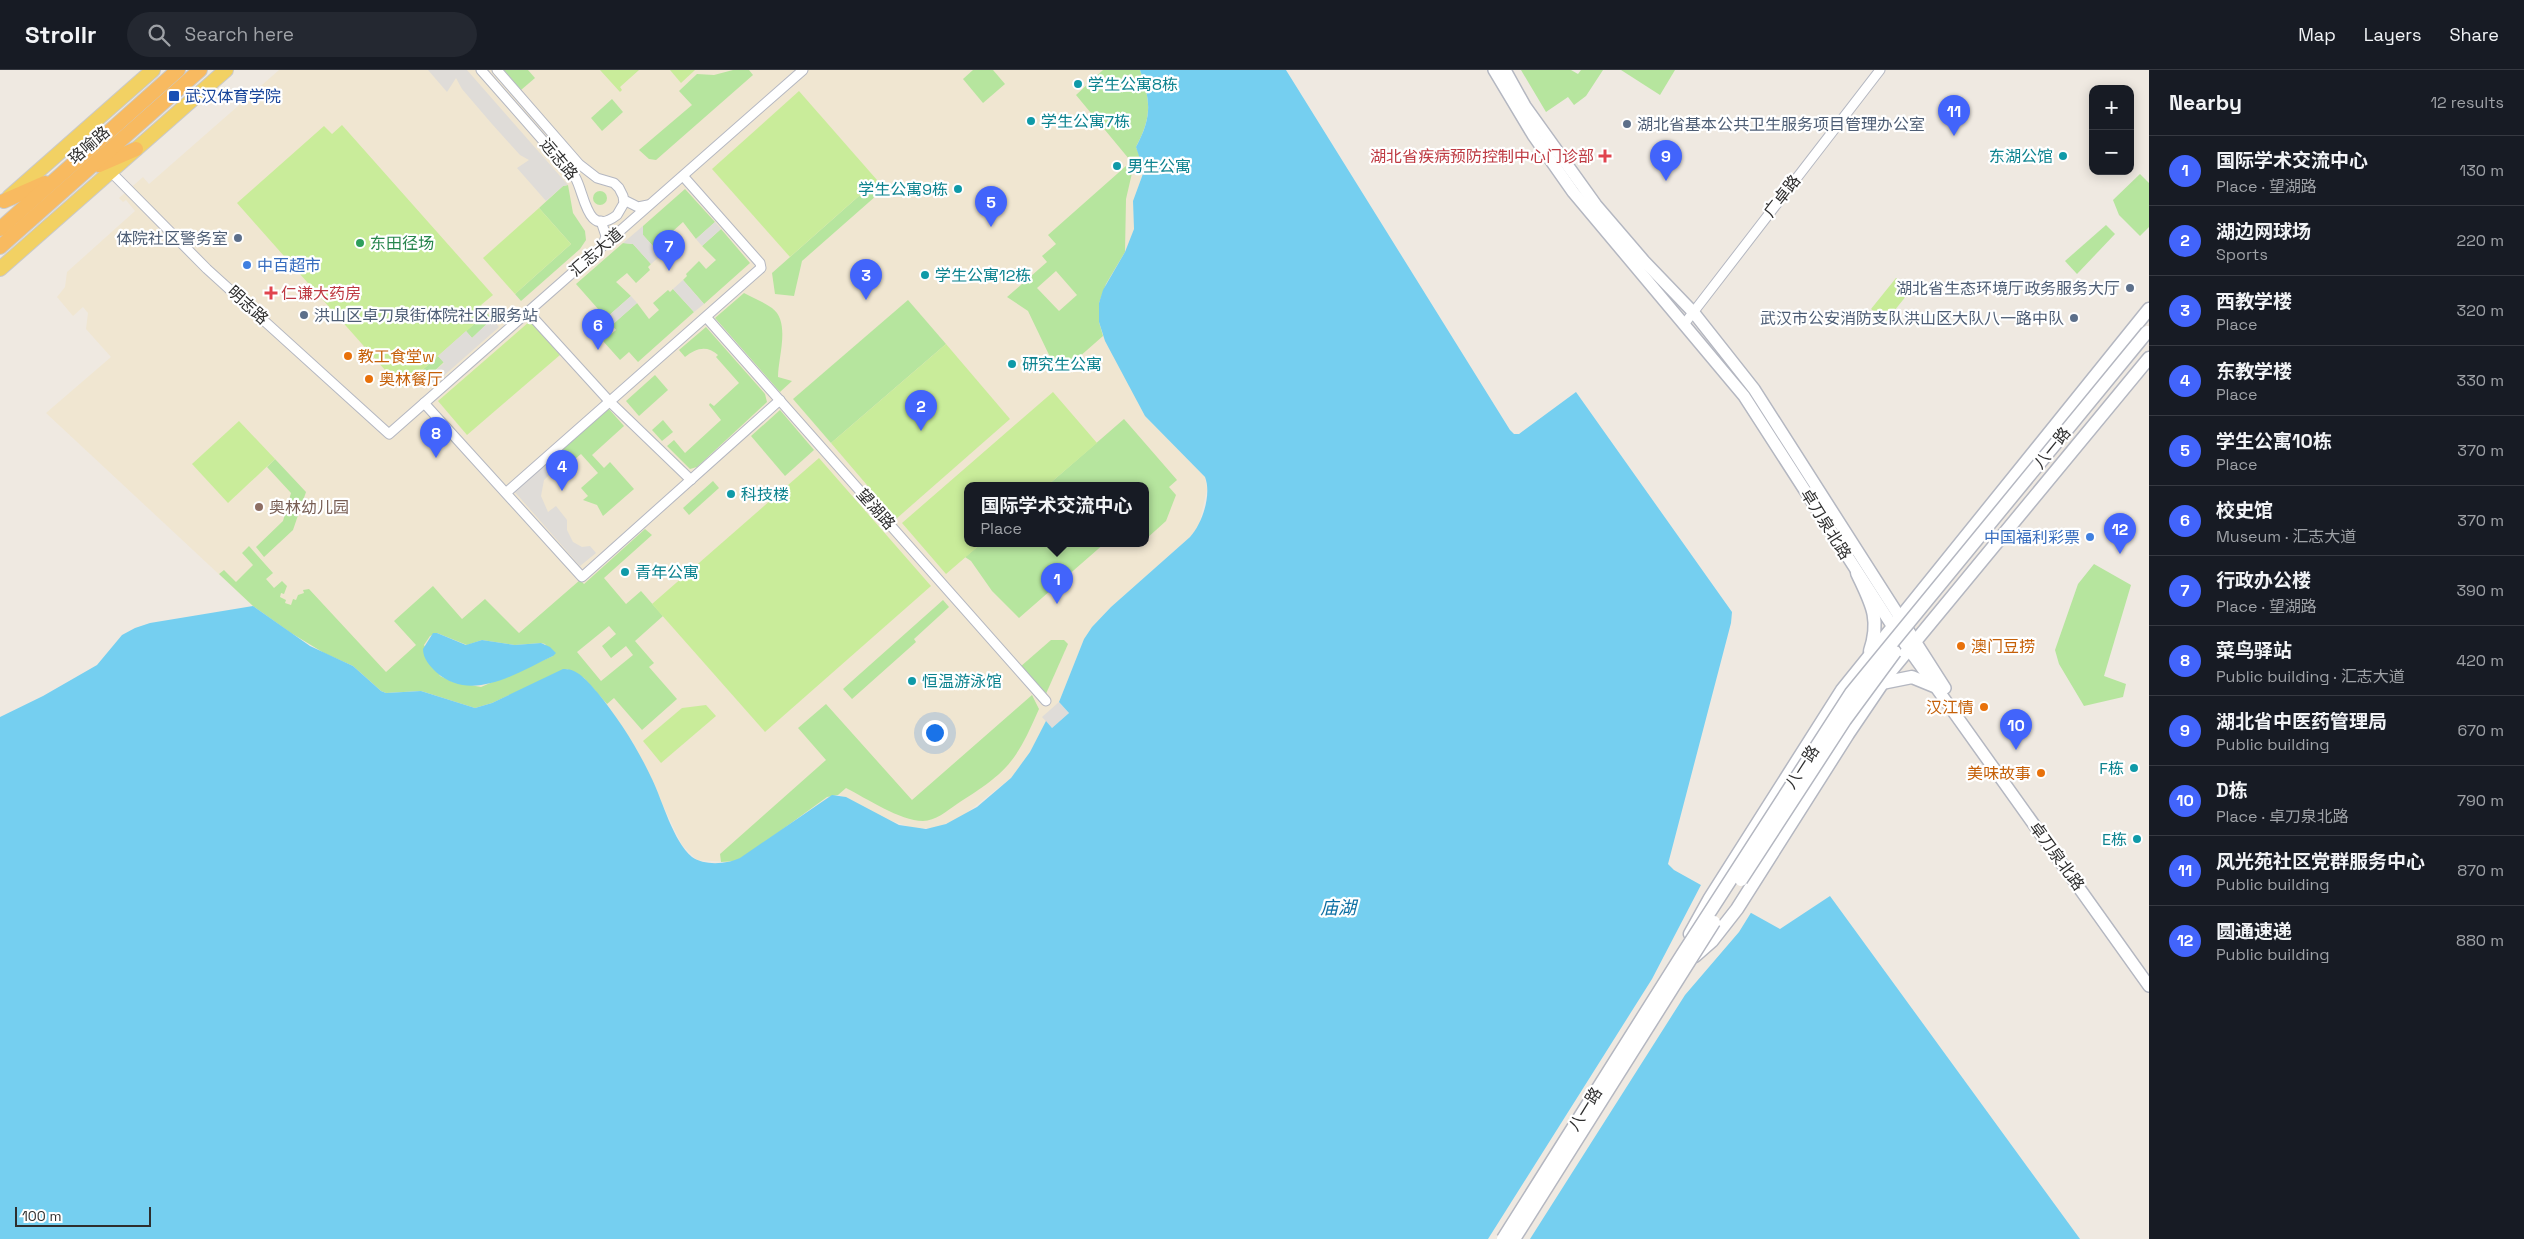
<!DOCTYPE html>
<meta charset="utf-8">
<style>
body{margin:0;font-family:"Space Grotesk","Noto Sans SC",sans-serif;background:#242831;color:#f1f3f6}
.controls{position:absolute;right:15px;top:15px;display:grid;overflow:hidden;border-radius:10px;box-shadow:0 2px 12px #0003}
.controls button{width:45px;height:45px;display:grid;place-items:center;padding:0;border:0;border-bottom:1px solid #363941;background:#171b24;color:#f1f3f6;font:25px sans-serif}
.scale{position:absolute;left:15px;bottom:12px;width:136px;box-sizing:border-box;padding-left:5px;border:2px solid #2e2e2e;border-top:0;font-size:14px;line-height:18px;white-space:nowrap;color:#2e2e2e;-webkit-text-stroke:4px #fff;paint-order:stroke}
.you{position:absolute;left:934px;top:662px;width:18px;height:18px;margin:-12px;border:4px solid #fff;border-radius:50%;background:#1a73e8;box-shadow:0 0 0 8px #1a73e833}
.badge{display:grid;place-items:center;width:32px;height:32px;border-radius:50%;background:#4264fb;color:#fff;font-size:16px;font-weight:700}
.pin{position:absolute;translate:-50% -41px;filter:drop-shadow(0 1px 2px #0008)}
.pin::after{content:'';position:absolute;top:26px;width:18px;height:15px;background:inherit;clip-path:polygon(0 0,100% 0,50% 100%)}
.popup{position:absolute;left:964px;top:412px;width:185px;height:65px;box-sizing:border-box;display:grid;place-content:center;border-radius:10px;background:#171b24;filter:drop-shadow(0 1px 4px #0005);font-size:16px;white-space:nowrap;color:#9ea1a6}
.popup b{font-size:19px;color:#f1f3f6}
.popup::after{content:'';position:absolute;left:50%;top:100%;margin-left:-10px;border:10px solid transparent;border-top-color:#171b24}
.list{margin:0;padding:0;list-style:none}
h2{display:flex;justify-content:space-between;align-items:center;height:65px;margin:0;padding:0 20px;font-size:21px}
h2 small{font-size:16px;font-weight:400;color:#9ea1a6}
.list li{display:grid;grid-template-columns:32px 1fr auto;gap:15px;align-items:center;box-sizing:border-box;height:70px;padding:0 20px;border-top:1px solid #363941}
.list b{display:block;font-size:19px;white-space:nowrap}
.list p{margin:0;font-size:16px;white-space:nowrap;color:#9ea1a6}
.list em{font-size:16px;font-style:normal;color:#9ea1a6}
.icon{flex:none;width:28px;height:28px;fill:none;stroke:currentColor;stroke-width:2;stroke-linecap:round;stroke-linejoin:round}
.map{position:relative;flex:none;width:2149px;height:1169px;overflow:hidden}
header{display:flex;align-items:center;gap:30px;box-sizing:border-box;height:70px;padding:0 25px;background:#171b24;border-bottom:1px solid #363941}
header strong{font-size:24px}
nav{display:flex;gap:28px;margin-inline-start:auto;font-size:18px}
.search{width:350px;height:45px;background:#242831;display:flex;align-items:center;gap:12px;box-sizing:border-box;padding:0 18px;border-radius:28px;color:#9ea1a6;font-size:19px}
main{display:flex}
aside{flex:1;background:#171b24}
.map>svg:first-child{display:block}
</style>
<header>
<strong>Strollr</strong>
<div class="search"><svg class="icon" aria-label="search" viewBox="0 0 24 24"><circle cx="10" cy="10" r="6"/><path d="M15 15l6 6"/></svg>Search here</div>
<nav><a>Map</a><a>Layers</a><a>Share</a></nav>
</header>
<main>
<div class="map">
<svg width="2149" height="1169" viewBox="0 0 2149 1169">
<rect width="100%" height="100%" fill="#efe9e1"/>
<path fill="#f0e6d1" fill-rule="evenodd" d="M279,0H1140L1136,77L1144,101L1133,131L1134,159L1102,262L1145,346L1205,407L1207,419L1199,455L1190,467L1111,537L1092,557L1084,569L1059,632L1052,658L1046,652L1030,682L1011,708L960,748L935,758H913L886,749L845,727L835,724L728,792L697,790L682,775L632,671L471,638L353,596L253,536L46,343L111,287L86,259L88,243L83,237L73,246L57,227L65,217L67,202L135,141L126,130L123,132L119,128L143,107L149,114ZM968,415H1146V473H968Z"/>
<g fill="#b6e59e" fill-rule="evenodd">
<path d="M504,0H528L535,8L521,20Z"/>
<path d="M733,0H749L753,5L656,90L649,89L639,80L692,35L679,21L697,4L714,5Z"/>
<path d="M973,0H993L1005,14L983,33L963,9Z"/>
<path d="M1103,0H1140C1151,32 1152,47 1136,77L1142,91L1134,95L1076,25Z"/>
<path d="M1521,0H1571L1578,4L1581,0H1603L1586,26L1574,35L1568,27L1546,42Z"/>
<path d="M1621,0H1675L1660,25Z"/>
<path d="M612,29L623,42L602,61L591,48Z"/>
<path d="M1126,96L1132,103L1126,129L1125,182L1106,214L1099,233V252L1103,266L1070,295L1057,294L1051,289L1028,241L1007,227L1047,192L1042,186L1056,174L1048,165ZM1056,201L1077,225L1059,241L1037,218Z"/>
<path d="M2140,104L2149,113V157L2140,166L2119,145L2113,130Z"/>
<path d="M877,110L885,118L802,191L794,226L775,224L772,203Z"/>
<path d="M568,115L573,143L585,161L586,170L580,179L521,231L515,224L571,174L539,138L563,116Z"/>
<path d="M685,119L715,152L696,169L683,152L673,161L682,171L668,184L665,181L661,185L643,165V156Z"/>
<circle cx="600" cy="128" r="7"/>
<path d="M2106,155L2115,164L2077,204L2065,191Z"/>
<path d="M721,159L750,193L704,234L683,210L687,206L686,204L699,191L706,199L716,190L702,176Z"/>
<path d="M623,173L633,174L651,194L648,197L650,200L636,213L627,203L616,212L631,226L606,248L576,214Z"/>
<path d="M673,219L694,242L638,292L629,282L620,290L603,271L616,260L612,255L637,233L649,249L659,240L653,233L668,220L670,222Z"/>
<path d="M744,223C753,228 764,232 772,238C791,252 778,287 778,307L792,311L780,322L715,248Z"/>
<path d="M908,230L946,274L831,373L793,329Z"/>
<path d="M487,243L492,249L472,268L466,261Z"/>
<path d="M706,257L765,324L767,332L697,397L690,399L667,376L674,370L685,383L721,350L709,335L710,333L714,336L739,313L716,287L718,285C707,275 696,278 685,287L679,280Z"/>
<path d="M438,286L444,292L426,309L420,302Z"/>
<path d="M655,305L668,320L639,346L626,331Z"/>
<path d="M608,338L624,356L592,385L604,398L610,392L634,419L603,446L597,435L583,430L588,426L581,418L598,403L581,384L569,394L559,382Z"/>
<path d="M780,340L814,380L785,406L751,366Z"/>
<path d="M1124,349L1177,410L1169,417L1176,425L1166,451L1146,469V415H1048Z"/>
<path d="M663,350L673,362L662,371L652,360Z"/>
<path d="M275,389L306,422L293,460L264,487L256,477L283,451L291,423L267,397Z"/>
<path d="M713,411L719,418L689,445L683,438Z"/>
<path d="M645,459L652,465L604,508L626,534L641,521L663,546L635,571L654,593L649,597L677,629L642,660L614,628L607,634L584,608L567,599L492,633L475,638L421,621L386,623L381,621L353,596L324,583L291,563L253,536L219,504L224,500L236,512L253,495L242,483L249,476L273,503L266,509L274,518L282,511L287,516L284,524L281,523L280,527L286,530L285,533L291,535L293,529L296,530L298,525L304,523L303,520L309,519L386,602L416,575L394,551L433,516L462,549L485,529L519,563L580,510L584,514ZM609,556L616,564L602,576L611,588L626,576L633,585L601,611L577,582ZM437,563L467,575L482,570L515,575L541,573L545,574L553,586L481,617L453,612L440,606L424,575L430,566Z"/>
<path d="M982,473H1105L1019,548L992,521L971,491L965,487Z"/>
<path d="M2094,494L2131,515L2104,606L2126,614L2123,627L2084,636L2059,594L2055,580L2078,514Z"/>
<path d="M943,530L949,537L914,569L916,572L852,629L843,619Z"/>
<path d="M1051,570H1064L1068,574L1045,626L1020,597Z"/>
<path d="M1032,625L1039,639C1015,694 1007,702 957,734C947,741 935,751 923,751C900,751 866,728 846,718L838,725L827,727L747,785L735,791L721,792L720,784L826,690L798,658L826,634L912,730Z"/>
</g>
<g fill="#c9ec9a">
<path d="M600,0H639L620,17L622,20L620,22Z"/>
<path d="M670,0H695L681,13Z"/>
<path d="M799,21L877,110L790,187L712,99Z"/>
<path d="M342,55L493,225L481,235L487,243L413,308L406,301L398,308L404,315L401,318L237,133L324,56L332,64Z"/>
<path d="M539,138L571,174L515,224L483,188Z"/>
<path d="M1896,208L1911,220L1886,251L1871,239Z"/>
<path d="M530,251L560,285L467,365L438,331Z"/>
<path d="M946,274L1010,349L896,449L831,373Z"/>
<path d="M1053,322L1097,373L1048,415H968V473H982L946,504L902,453Z"/>
<path d="M239,351L275,389L228,433L192,394Z"/>
<path d="M819,388L931,516L765,662L652,534Z"/>
<path d="M706,635L716,646L661,693L643,671L682,638Z"/>
</g>
<g fill="#dfdcd8">
<path d="M428,0H467L568,115L563,116L546,131L517,98L529,90L520,85L492,54L462,19L456,8L447,22Z"/>
<path d="M715,152L721,159L702,176L696,169Z"/>
<path d="M643,156V165L661,185L651,194L633,174L623,173Z"/>
<path d="M683,210L704,234L694,242L673,219Z"/>
<path d="M631,226L637,233L612,255L606,248Z"/>
<path d="M492,249L499,257L432,316L426,309L444,293L438,286L466,261L472,268Z"/>
<path d="M559,382L569,394L558,404L564,411L560,414L550,404L544,410L541,426L548,442L556,436L567,450V460L573,472L582,477L590,476L596,483L580,496L514,421Z"/>
<path d="M1059,632L1069,643L1052,658L1042,647Z"/>
</g>
<g fill="#75cff0">
<path d="M1140,0H1286L1510,360L1514,364H1519L1576,322L1732,542L1731,553L1668,794L1674,800L1780,859L1830,826L2080,1169H0V647L43,626L97,595L122,565L135,558L150,553L253,536L310,576L353,596L381,621L386,623L421,621L475,638L492,633L563,599C578,598 588,612 597,622C619,649 637,677 652,709C663,732 673,771 692,787C704,796 728,794 740,788L832,725L846,727L899,755L926,759L946,754L977,737L1011,708L1030,682L1046,651L1052,658L1069,643L1059,632L1084,569L1092,557L1111,537L1190,467C1202,454 1212,425 1205,407L1145,346L1105,271L1099,252V233L1103,220L1125,182L1134,159L1133,131L1144,101L1136,77C1152,47 1151,32 1140,0Z"/>
<path d="M433,563H437L466,575L482,570L515,575L541,573L550,577L556,583L553,586C518,602 472,634 436,602C430,596 423,589 423,579Z"/>
</g>
<path fill="#efe9e1" d="M1702,813L1752,841L1739,862L1685,925L1530,1169H1488L1652,909Z"/>
<g fill="none" stroke-linecap="round" stroke-linejoin="round">
<g stroke="#b4b7c1" stroke-width="11">
<g id="minor">
<path d="M481,0L575,107C585,123 586,169 617,145L624,133L623,126L619,118L614,113L597,108L579,94L497,0"/>
<path d="M111,102L207,199L389,364L803,0"/>
<path d="M624,130L638,137L648,135"/>
<path d="M601,151L606,166L603,175"/>
<path d="M528,242L610,332L691,410"/>
<path d="M706,247L1046,631"/>
<path d="M1685,253L1880,0"/>
<path d="M424,333L582,507L780,330"/>
<path d="M507,422L761,198L760,193L683,106"/>
</g>
</g>
<g stroke="#b4b7c1" stroke-width="14">
<g id="tertiary">
<path d="M1494,0L1533,65L1573,122L1744,326L1893,557L2149,916"/>
<path d="M1505,0L1525,36L1596,135L1644,191L1694,243L1754,319L1945,618"/>
</g>
</g>
<g stroke="#b4b7c1" stroke-width="15">
<g id="secondary">
<path d="M1857,503C1871,533 1881,548 1870,581"/>
<path d="M1882,613L1912,607L1934,616"/>
<path d="M1690,864L1710,828L1842,620L2149,239"/>
<path d="M1695,886L1712,871L1737,839L1848,664L1890,602L2149,288"/>
</g>
</g>
<g stroke="#c9c9c9" stroke-width="16">
<g id="primary">
<path d="M9,127L153,0"/>
<path d="M0,199L226,0"/>
</g>
</g>
<g stroke="#c9c9c9" stroke-width="16">
<g id="trunk">
<path d="M99,95L136,79"/>
<path d="M4,131L45,113"/>
<path d="M0,159L178,0"/>
<path d="M0,177L200,0"/>
</g>
</g>
<use href="#minor" stroke="#fff" stroke-width="9"/>
<use href="#tertiary" stroke="#fff" stroke-width="11"/>
<use href="#secondary" stroke="#fff" stroke-width="12"/>
<use href="#primary" stroke="#f2d163" stroke-width="14"/>
<use href="#trunk" stroke="#f8ba60" stroke-width="14"/>
<g stroke="#b4b7c1" stroke-width="15" stroke-linecap="butt">
<g id="secondary-bridge">
<path d="M1741,810L1845,650L1895,582"/>
<path d="M1503,1169L1682,885L1851,623L2147,262"/>
<path d="M1514,1169L1714,852"/>
</g>
</g>
<use href="#secondary-bridge" stroke="#fff" stroke-width="12"/>
</g>
<g fill="#0f9aa8" stroke="#fff" stroke-width="2">
<circle cx="1078" cy="14" r="5"/>
<circle cx="1031" cy="51" r="5"/>
<circle cx="2063" cy="86" r="5"/>
<circle cx="1117" cy="96" r="5"/>
<circle cx="958" cy="119" r="5"/>
<circle cx="925" cy="205" r="5"/>
<circle cx="1012" cy="294" r="5"/>
<circle cx="731" cy="424" r="5"/>
<circle cx="625" cy="502" r="5"/>
<circle cx="912" cy="611" r="5"/>
<circle cx="2134" cy="698" r="5"/>
<circle cx="2137" cy="769" r="5"/>
</g>
<rect fill="#1a4fb4" stroke="#fff" stroke-width="2" x="168" y="20" width="12" height="12" rx="2.5"/>
<g fill="#5c6f8a" stroke="#fff" stroke-width="2">
<circle cx="1627" cy="54" r="5"/>
<circle cx="238" cy="168" r="5"/>
<circle cx="2130" cy="218" r="5"/>
<circle cx="304" cy="245" r="5"/>
<circle cx="2074" cy="248" r="5"/>
</g>
<g fill="#e0444e" stroke="#fff" stroke-width="2">
<path d="M1602.5 78.5h5v5h5v5h-5v5h-5v-5h-5v-5h5z"/>
<path d="M268.5 215.5h5v5h5v5h-5v5h-5v-5h-5v-5h5z"/>
</g>
<circle fill="#2e9e5b" stroke="#fff" stroke-width="2" cx="360" cy="173" r="5"/>
<g fill="#3f7fe0" stroke="#fff" stroke-width="2">
<circle cx="247" cy="195" r="5"/>
<circle cx="2090" cy="467" r="5"/>
</g>
<g fill="#e8710a" stroke="#fff" stroke-width="2">
<circle cx="348" cy="286" r="5"/>
<circle cx="369" cy="309" r="5"/>
<circle cx="1961" cy="576" r="5"/>
<circle cx="1984" cy="637" r="5"/>
<circle cx="2041" cy="703" r="5"/>
</g>
<circle fill="#8d6e63" stroke="#fff" stroke-width="2" cx="259" cy="437" r="5"/>
<g text-anchor="middle" dominant-baseline="central" stroke-width="4.5" stroke-linejoin="round" paint-order="stroke">
<g font-size="16" fill="#0d838f" stroke="#fff" text-anchor="start">
<text x="1088" y="14">学生公寓8栋</text>
<text x="1041" y="51">学生公寓7栋</text>
<text x="2053" y="86" text-anchor="end">东湖公馆</text>
<text x="1127" y="96">男生公寓</text>
<text x="948" y="119" text-anchor="end">学生公寓9栋</text>
<text x="935" y="205">学生公寓12栋</text>
<text x="1022" y="294">研究生公寓</text>
<text x="741" y="424">科技楼</text>
<text x="635" y="502">青年公寓</text>
<text x="922" y="611">恒温游泳馆</text>
<text x="2124" y="698" text-anchor="end">F栋</text>
<text x="2127" y="769" text-anchor="end">E栋</text>
</g>
<g font-size="16" fill="#164399" stroke="#fff" text-anchor="start">
<text x="185" y="26">武汉体育学院</text>
</g>
<g font-size="16" fill="#4e5e75" stroke="#fff" text-anchor="end">
<text x="1637" y="54" text-anchor="start">湖北省基本公共卫生服务项目管理办公室</text>
<text x="228" y="168">体院社区警务室</text>
<text x="2120" y="218">湖北省生态环境厅政务服务大厅</text>
<text x="314" y="245" text-anchor="start">洪山区卓刀泉街体院社区服务站</text>
<text x="2064" y="248">武汉市公安消防支队洪山区大队八一路中队</text>
</g>
<g font-size="16" fill="#2e2e2e" stroke="#fff">
<text transform="translate(89 75) rotate(-41)">珞喻路</text>
<text transform="translate(559 89) rotate(50)">远志路</text>
<text transform="translate(1782 126) rotate(-52)">广卓路</text>
<text transform="translate(596 182) rotate(-41)">汇志大道</text>
<text transform="translate(248 235) rotate(42)">明志路</text>
<text transform="translate(2052 378) rotate(-51)">八一路</text>
<text transform="translate(876 439) rotate(48)">望湖路</text>
<text transform="translate(1826 454) rotate(58)">卓刀泉北路</text>
<text transform="translate(1802 697) rotate(-57)">八一路</text>
<text transform="translate(2057 786) rotate(54)">卓刀泉北路</text>
<text transform="translate(1585 1039) rotate(-58)">八一路</text>
</g>
<g font-size="16" fill="#be3a42" stroke="#fff" text-anchor="end">
<text x="1594" y="86">湖北省疾病预防控制中心门诊部</text>
<text x="281" y="223" text-anchor="start">仁谦大药房</text>
</g>
<g font-size="16" fill="#27864d" stroke="#fff" text-anchor="start">
<text x="370" y="173">东田径场</text>
</g>
<g font-size="16" fill="#366cbe" stroke="#fff" text-anchor="start">
<text x="257" y="195">中百超市</text>
<text x="2080" y="467" text-anchor="end">中国福利彩票</text>
</g>
<g font-size="16" fill="#c56008" stroke="#fff" text-anchor="start">
<text x="358" y="286">教工食堂w</text>
<text x="379" y="309">奥林餐厅</text>
<text x="1971" y="576">澳门豆捞</text>
<text x="1974" y="637" text-anchor="end">汉江情</text>
<text x="2031" y="703" text-anchor="end">美味故事</text>
</g>
<g font-size="16" fill="#785e54" stroke="#fff" text-anchor="start">
<text x="269" y="437">奥林幼儿园</text>
</g>
<g font-size="18" font-style="italic" fill="#0d6fa3" stroke="#fff">
<text x="1338" y="837">庙湖</text>
</g>
</g>
</svg>
<div class="controls">
<button>+</button>
<button>−</button>
</div>
<div class="scale">100 m</div>
<div class="you"></div>
<div class="pin badge" style="left:1057px;top:534px">1</div>
<div class="popup"><b>国际学术交流中心</b>Place</div>
<div class="pin badge" style="left:921px;top:361px">2</div>
<div class="pin badge" style="left:866px;top:230px">3</div>
<div class="pin badge" style="left:562px;top:421px">4</div>
<div class="pin badge" style="left:991px;top:157px">5</div>
<div class="pin badge" style="left:598px;top:280px">6</div>
<div class="pin badge" style="left:669px;top:201px">7</div>
<div class="pin badge" style="left:436px;top:388px">8</div>
<div class="pin badge" style="left:1666px;top:111px">9</div>
<div class="pin badge" style="left:2016px;top:680px">10</div>
<div class="pin badge" style="left:1954px;top:66px">11</div>
<div class="pin badge" style="left:2120px;top:484px">12</div>
</div>
<aside>
<h2>Nearby<small>12 results</small></h2>
<ul class="list">
<li><span class="badge">1</span><div><b>国际学术交流中心</b><p>Place · 望湖路</p></div><em>130 m</em></li>
<li><span class="badge">2</span><div><b>湖边网球场</b><p>Sports</p></div><em>220 m</em></li>
<li><span class="badge">3</span><div><b>西教学楼</b><p>Place</p></div><em>320 m</em></li>
<li><span class="badge">4</span><div><b>东教学楼</b><p>Place</p></div><em>330 m</em></li>
<li><span class="badge">5</span><div><b>学生公寓10栋</b><p>Place</p></div><em>370 m</em></li>
<li><span class="badge">6</span><div><b>校史馆</b><p>Museum · 汇志大道</p></div><em>370 m</em></li>
<li><span class="badge">7</span><div><b>行政办公楼</b><p>Place · 望湖路</p></div><em>390 m</em></li>
<li><span class="badge">8</span><div><b>菜鸟驿站</b><p>Public building · 汇志大道</p></div><em>420 m</em></li>
<li><span class="badge">9</span><div><b>湖北省中医药管理局</b><p>Public building</p></div><em>670 m</em></li>
<li><span class="badge">10</span><div><b>D栋</b><p>Place · 卓刀泉北路</p></div><em>790 m</em></li>
<li><span class="badge">11</span><div><b>风光苑社区党群服务中心</b><p>Public building</p></div><em>870 m</em></li>
<li><span class="badge">12</span><div><b>圆通速递</b><p>Public building</p></div><em>880 m</em></li>
</ul>
</aside>
</main>
